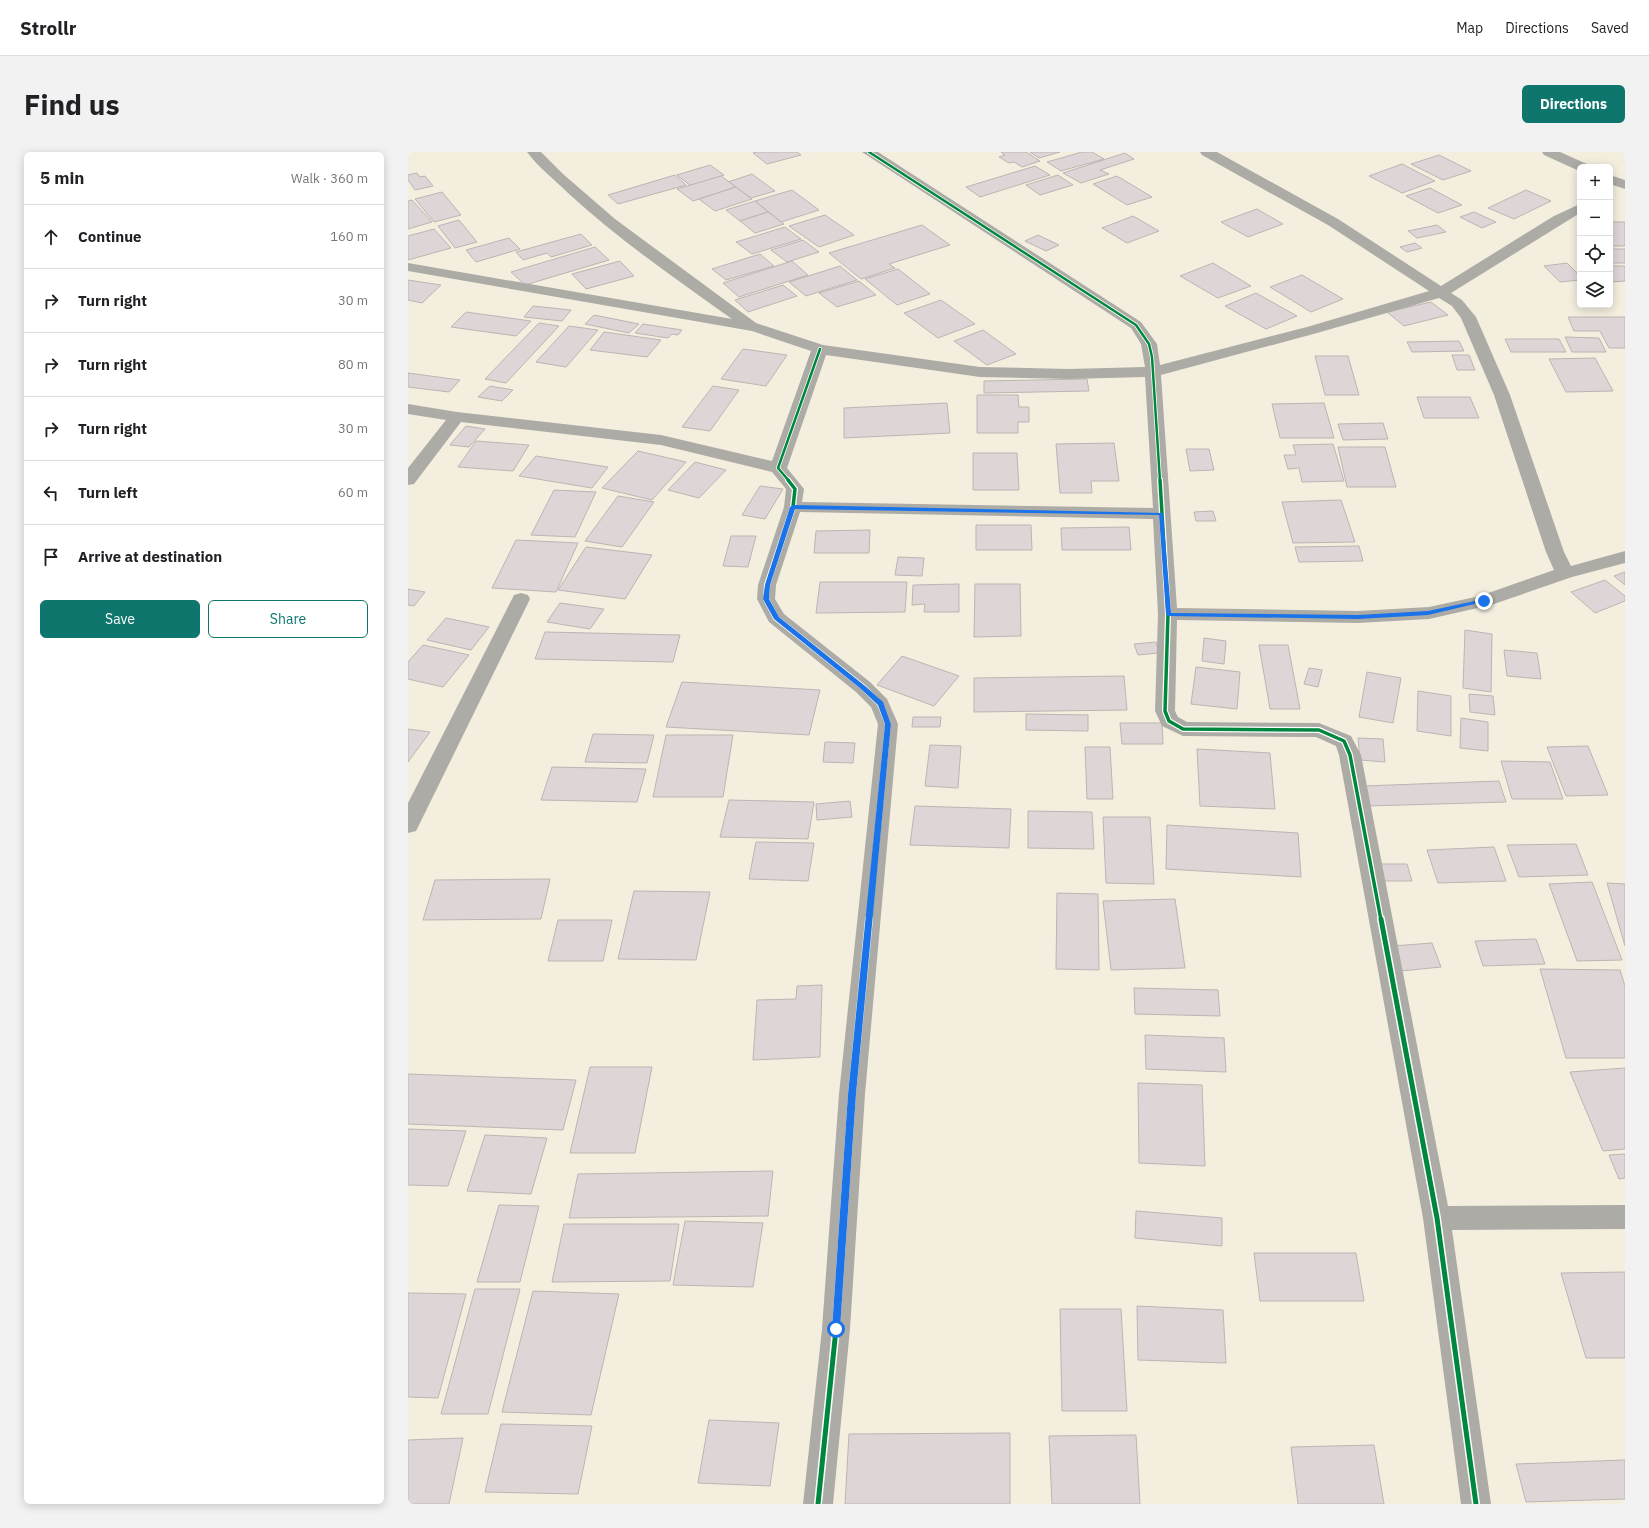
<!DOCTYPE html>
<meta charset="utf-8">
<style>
body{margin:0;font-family:"IBM Plex Sans",sans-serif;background:#f2f2f2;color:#202124}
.controls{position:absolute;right:12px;top:12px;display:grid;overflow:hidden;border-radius:6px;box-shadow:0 2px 10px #0003}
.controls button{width:36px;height:36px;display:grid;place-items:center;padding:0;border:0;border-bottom:1px solid #e0e0e0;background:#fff;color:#202124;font:20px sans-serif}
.stop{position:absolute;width:12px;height:12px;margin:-9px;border:3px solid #1a73e8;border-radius:50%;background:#fff}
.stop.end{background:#1a73e8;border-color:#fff;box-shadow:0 1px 4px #0008}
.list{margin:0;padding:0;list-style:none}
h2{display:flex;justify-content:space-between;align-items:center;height:52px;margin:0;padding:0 16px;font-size:17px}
h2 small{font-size:13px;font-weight:400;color:#757577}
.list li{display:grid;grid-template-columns:26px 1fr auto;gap:12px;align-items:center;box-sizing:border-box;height:64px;padding:0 16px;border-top:1px solid #e0e0e0}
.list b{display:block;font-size:15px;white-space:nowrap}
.list em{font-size:13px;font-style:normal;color:#757577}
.actions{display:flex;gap:8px;padding:12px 16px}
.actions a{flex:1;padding:9px 0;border:1px solid #0f766e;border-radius:6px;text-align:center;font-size:14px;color:#0f766e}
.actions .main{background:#0f766e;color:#fff}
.icon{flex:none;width:22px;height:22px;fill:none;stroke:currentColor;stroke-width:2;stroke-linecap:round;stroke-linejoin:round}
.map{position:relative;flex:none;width:1217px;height:1352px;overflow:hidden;border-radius:6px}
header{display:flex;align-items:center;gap:24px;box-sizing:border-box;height:56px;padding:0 20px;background:#fff;border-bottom:1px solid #e0e0e0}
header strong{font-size:19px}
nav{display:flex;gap:22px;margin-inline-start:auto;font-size:14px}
.intro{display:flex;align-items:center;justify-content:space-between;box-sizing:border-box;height:96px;padding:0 24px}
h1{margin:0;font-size:28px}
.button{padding:10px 18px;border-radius:6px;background:#0f766e;color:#fff;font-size:14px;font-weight:700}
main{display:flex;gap:24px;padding:0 24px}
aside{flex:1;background:#fff;border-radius:6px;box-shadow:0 2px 10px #0003}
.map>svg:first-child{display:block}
</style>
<header>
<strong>Strollr</strong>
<nav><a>Map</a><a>Directions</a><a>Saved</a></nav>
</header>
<div class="intro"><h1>Find us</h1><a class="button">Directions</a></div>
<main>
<aside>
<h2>5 min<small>Walk · 360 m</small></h2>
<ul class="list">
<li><svg class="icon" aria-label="ahead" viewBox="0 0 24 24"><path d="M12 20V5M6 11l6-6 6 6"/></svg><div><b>Continue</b></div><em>160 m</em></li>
<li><svg class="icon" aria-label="right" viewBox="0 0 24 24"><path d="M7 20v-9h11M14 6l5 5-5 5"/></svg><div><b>Turn right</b></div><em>30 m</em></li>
<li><svg class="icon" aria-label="right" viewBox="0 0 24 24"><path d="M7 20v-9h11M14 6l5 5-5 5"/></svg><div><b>Turn right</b></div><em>80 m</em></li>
<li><svg class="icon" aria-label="right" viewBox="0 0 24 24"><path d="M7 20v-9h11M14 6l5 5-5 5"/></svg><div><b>Turn right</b></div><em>30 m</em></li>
<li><svg class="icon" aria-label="left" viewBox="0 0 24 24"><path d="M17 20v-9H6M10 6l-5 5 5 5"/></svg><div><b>Turn left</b></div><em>60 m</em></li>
<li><svg class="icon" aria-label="arrive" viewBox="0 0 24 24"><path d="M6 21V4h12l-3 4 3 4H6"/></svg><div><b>Arrive at destination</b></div></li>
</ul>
<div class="actions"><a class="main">Save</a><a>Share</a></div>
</aside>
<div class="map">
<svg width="1217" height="1352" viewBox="0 0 1217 1352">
<rect width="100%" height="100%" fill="#f3eede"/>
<g fill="#ded6d6" stroke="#bbb5b3">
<path d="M349,0H389L393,3L359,12L345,1Z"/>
<path d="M593,0H618L632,9L614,15L606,10L601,11L591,5L597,3Z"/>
<path d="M622,0H652L631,6Z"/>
<path d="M674,0H684L696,7L653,19L639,10Z"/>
<path d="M717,1L726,7L692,18L701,22L673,31L655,21Z"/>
<path d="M1031,3L1063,19L1035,28L1003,12Z"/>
<path d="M994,12L1027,29L994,41L961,24Z"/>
<path d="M302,13L316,23L283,34L269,23Z"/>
<path d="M627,14L642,23L572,45L558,35Z"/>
<path d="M9,21L12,25L17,24L25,34L7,38L0,28V23Z"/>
<path d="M344,22L367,39L343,46L320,30Z"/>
<path d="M267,23L278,33L210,52L200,43Z"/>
<path d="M650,23L665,33L632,43L618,33Z"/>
<path d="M313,24L328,35L285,49L269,37Z"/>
<path d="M709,24L744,45L719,53L685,32Z"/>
<path d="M328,35L344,47L307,59L291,47Z"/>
<path d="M1022,36L1054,53L1030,61L998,44Z"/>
<path d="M384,38L411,58L373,70L347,49Z"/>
<path d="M1118,38L1143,49L1106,67L1080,56Z"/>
<path d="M34,40L53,63L26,70L7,47Z"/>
<path d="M4,48L24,70L0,77V49Z"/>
<path d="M347,49L360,60L332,69L318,58Z"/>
<path d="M849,57L875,72L840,85L813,70Z"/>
<path d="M360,60L376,72L347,81L332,69Z"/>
<path d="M1066,60L1088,70L1074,76L1052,65Z"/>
<path d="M417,63L446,83L411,95L381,74Z"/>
<path d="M725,64L751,79L719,91L694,76Z"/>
<path d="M51,68L69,90L47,96L30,74Z"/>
<rect x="1202" y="70" width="15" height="24"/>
<path d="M514,73L542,93L481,112L487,116L453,127L421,101Z"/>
<path d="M1029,73L1038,80L1009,86L1000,79Z"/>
<path d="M377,75L393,87L344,102L328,90Z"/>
<path d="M26,77L43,96L0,108V84Z"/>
<path d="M173,82L184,93L143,105L139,101L115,108L108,100Z"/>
<path d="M630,83L651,93L638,99L617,89Z"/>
<path d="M101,86L112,97L68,110L58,98Z"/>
<path d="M395,88L411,100L379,110L363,98Z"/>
<path d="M1007,91L1014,96L999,100L992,95Z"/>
<path d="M187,95L201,108L117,133L103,120Z"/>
<rect x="1202" y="97" width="15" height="14"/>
<path d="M352,102L366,114L318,128L304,117Z"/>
<path d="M212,109L226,124L178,137L164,122Z"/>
<path d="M384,109L400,123L331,145L315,131Z"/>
<path d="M805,111L843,134L810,146L772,124Z"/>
<path d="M1159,111L1172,124V128L1152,130L1136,114Z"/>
<path d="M432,114L449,128L398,144L381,130Z"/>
<path d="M1202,114H1217V129L1202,130Z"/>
<path d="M490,117L522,142L489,153L457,127Z"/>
<path d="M894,123L935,147L903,160L862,135Z"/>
<path d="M0,128L33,133L14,151L0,148Z"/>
<path d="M451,129L468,143L429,155L411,141Z"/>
<path d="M375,133L389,144L340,160L327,148Z"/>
<path d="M848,141L889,164L858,177L817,154Z"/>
<path d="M533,148L567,172L530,186L496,161Z"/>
<path d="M1023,150L1040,163L996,174L979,160Z"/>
<path d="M125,154L163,158L154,169L116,165Z"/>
<path d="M58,160L123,169L108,184L43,175Z"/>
<path d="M186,163L231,172L221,181L177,172Z"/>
<path d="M1160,165H1217V196H1201L1192,179H1166Z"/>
<path d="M131,171L151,174L98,231L77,227Z"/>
<path d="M235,172L274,178L270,183L264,182L260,186L227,181Z"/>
<path d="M161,174L190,178L158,215L128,210Z"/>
<path d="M575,178L608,202L579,213L546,189Z"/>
<path d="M196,180L253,188L239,205L182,198Z"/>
<path d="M1157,185L1191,186L1198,200H1164Z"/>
<path d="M1097,187H1151L1158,200H1103Z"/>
<path d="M1051,189L1056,199L1004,200L999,190Z"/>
<path d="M335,197L379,203L358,234L313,227Z"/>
<path d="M1044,203H1061L1067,218H1049Z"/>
<path d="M907,204H940L951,243H917Z"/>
<path d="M1187,206L1205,239L1158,240L1141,207Z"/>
<path d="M0,221L52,228L41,240L0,235Z"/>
<path d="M679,227L681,239L576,241V229Z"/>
<path d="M82,234L105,238L94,249L70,245Z"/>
<path d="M305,234L331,238L302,279L274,275Z"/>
<path d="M569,243H610L611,255H621V270H610V281H569Z"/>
<path d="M1009,245H1062L1071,266H1016Z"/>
<path d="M539,251L542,281L436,286V256Z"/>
<path d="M916,251L926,286H872L864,252Z"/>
<path d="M975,271L980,287L935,288L930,272Z"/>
<path d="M58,274L77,277L61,295L42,293Z"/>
<path d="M68,289L121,293L105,319L50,315Z"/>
<path d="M706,291L711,329H683L684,341H652L648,292Z"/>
<path d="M925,292L936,329L894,330L891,316L880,317L876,303H888L885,293Z"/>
<path d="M930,295H977L988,335H939Z"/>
<path d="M778,297H801L806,318L782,319Z"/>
<path d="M230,299L278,310L244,348L194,336Z"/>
<path d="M565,301H609L611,338H565Z"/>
<path d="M128,304L200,315L184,336L111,324Z"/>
<path d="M287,310L318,318L291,346L260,338Z"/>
<path d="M352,334L375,337L357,367L334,363Z"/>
<path d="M146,338L188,340L167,385L123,383Z"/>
<path d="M210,344L246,350L214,395L177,389Z"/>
<path d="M933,348L947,390L885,391L874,350Z"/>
<path d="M805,359L808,369H788L786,360Z"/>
<path d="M568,373H623L624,398H568Z"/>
<path d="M721,375L723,398H654L653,376Z"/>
<path d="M462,378L461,401H406L408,379Z"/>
<path d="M323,384H348L340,415L315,414Z"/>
<path d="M108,388L170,391L148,440L84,436Z"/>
<path d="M951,394L955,409L891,410L887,395Z"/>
<path d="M178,395L244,403L217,447L150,438Z"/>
<path d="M490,405L516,406L514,424L487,423Z"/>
<path d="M1217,420V433L1206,424Z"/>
<path d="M1197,428L1217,444V449L1187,461L1163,440Z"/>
<path d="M412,430H499L497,460L408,461Z"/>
<path d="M551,432V460H516L517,452L504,453L505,433Z"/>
<path d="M567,432H612L613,484L566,485Z"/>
<path d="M0,437L17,440L6,454L0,453Z"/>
<path d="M152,451L196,457L182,477L139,470Z"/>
<path d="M38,466L81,475L63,498L19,488Z"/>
<path d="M1057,478L1084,482L1083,540L1055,536Z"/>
<path d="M137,480L272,483L265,510L127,507Z"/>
<path d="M796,486L818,489L816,512L794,509Z"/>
<path d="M748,490L751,501L730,503L726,492Z"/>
<path d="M15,493L61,503L35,535L0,527V510Z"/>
<path d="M851,493H880L892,557H862Z"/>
<path d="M1096,498L1129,501L1133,527L1099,524Z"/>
<path d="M494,504L551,524L526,554L469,533Z"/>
<path d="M788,515L832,520L829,557L783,552Z"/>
<path d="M901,516L914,518L910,535L896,532Z"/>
<path d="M959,520L993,526L985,571L951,565Z"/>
<path d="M716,524L719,558L566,560V526Z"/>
<path d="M274,530L412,538L401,583L258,575Z"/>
<path d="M1010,539L1043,544V584L1009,579Z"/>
<path d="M1061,542L1085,544L1087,563L1062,560Z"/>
<path d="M618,562L680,563V579L618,578Z"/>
<path d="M505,565H533L532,575H504Z"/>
<path d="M1053,566L1080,570V599L1052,596Z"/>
<path d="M712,571H754L755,592H714Z"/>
<path d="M0,577L22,580L0,610Z"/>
<path d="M185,582L246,583L239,611L177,610Z"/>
<path d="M258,583H325L315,645H245Z"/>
<path d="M950,586L975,587L977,610L952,608Z"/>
<path d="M417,590L447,591L445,611L415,610Z"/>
<path d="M522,593L553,594L550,636L517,634Z"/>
<path d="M1180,594L1200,643L1158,644L1139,595Z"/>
<path d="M677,595H702L705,647H679Z"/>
<path d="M789,597L862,601L867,657L792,654Z"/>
<path d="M1093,609L1142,610L1155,647H1104Z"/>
<path d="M144,615L238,617L229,650L133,648Z"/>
<path d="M1091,629L1098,650L960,654L955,634Z"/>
<path d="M321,648L406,650L400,687L312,685Z"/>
<path d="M442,649L444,665L409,668L408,652Z"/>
<path d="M507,654L603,657L601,696L502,693Z"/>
<path d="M620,659L684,660L686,697L620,696Z"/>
<path d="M695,665H742L746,732L698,731Z"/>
<path d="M759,673L890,681L893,725L758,717Z"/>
<path d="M348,690L406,691L400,729L341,727Z"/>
<path d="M1168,692L1180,723L1111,725L1099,693Z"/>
<path d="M1086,695L1098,729L1030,731L1019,698Z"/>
<path d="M969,712H999L1004,729H974Z"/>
<path d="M142,727L133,767L15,768L27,728Z"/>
<path d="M1184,730L1214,808L1169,809L1141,732Z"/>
<path d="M1199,731L1217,732V794Z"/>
<path d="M226,739L302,740L288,808L210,807Z"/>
<path d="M649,741L690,742L691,818L648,817Z"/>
<path d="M767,747L777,816L703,818L695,749Z"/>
<path d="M150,768H204L195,809H140Z"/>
<path d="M1128,787L1137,812L1075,814L1067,789Z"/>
<path d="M1024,791L1033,815L993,819L985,794Z"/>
<path d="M1132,817L1212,818L1217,834V906H1158Z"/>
<path d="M414,833L412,905L345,908L349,848L388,847L389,834Z"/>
<path d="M726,836L810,838L812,864L727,862Z"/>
<path d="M737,883L816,886L818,920L738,917Z"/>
<path d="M182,915H244L227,1001H162Z"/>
<path d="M1217,916V997L1195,999L1162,920Z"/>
<path d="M0,922L168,928L155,978L0,972Z"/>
<path d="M730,931L794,933L797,1014L731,1011Z"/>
<path d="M0,977L58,979L40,1034L0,1033Z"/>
<path d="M77,983L139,986L123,1042L59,1039Z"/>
<path d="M1217,1002V1026L1211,1027L1201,1003Z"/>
<path d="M365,1019L360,1064L161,1066L170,1022Z"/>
<path d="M91,1053L131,1054L112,1130H69Z"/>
<path d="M728,1059L814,1066V1094L727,1086Z"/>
<path d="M277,1069L355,1071L345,1135L265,1133Z"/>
<path d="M156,1072H271L262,1129L144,1130Z"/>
<path d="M846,1101H948L956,1149H852Z"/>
<path d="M1217,1120V1206H1178L1153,1121Z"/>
<path d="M67,1137H112L80,1262H33Z"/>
<path d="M125,1139L211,1142L183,1263L94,1260Z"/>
<path d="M0,1141L58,1142L30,1246L0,1245Z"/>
<path d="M729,1154L815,1158L818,1211L730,1208Z"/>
<path d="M652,1157H713L719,1259H654Z"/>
<path d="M301,1268L371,1271L362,1334L290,1331Z"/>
<path d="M93,1272L184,1274L170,1342L77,1340Z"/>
<path d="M602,1281V1352H437L441,1282Z"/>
<path d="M728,1283L732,1352H644L641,1284Z"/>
<path d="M55,1286L41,1352H0V1288Z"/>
<path d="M966,1293L976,1352H890L883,1295Z"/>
<path d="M1217,1308V1347L1118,1350L1108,1312Z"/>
</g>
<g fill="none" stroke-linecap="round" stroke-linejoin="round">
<g fill="#adaba5" fill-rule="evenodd">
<path d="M119,0H133L155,22L207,67L348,171L415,193L572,215L661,217L737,215L733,192L723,176L454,0H470L733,170L749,192L752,213L899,175L1021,139L920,73L794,3L792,0H809L930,67L1033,134L1146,64L1172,52V61L1043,141L1054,148L1068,165L1102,243L1156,400L1163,414L1217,399V411L1164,425L1083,453L1021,467L950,471L769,468L767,559L770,565L779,570L911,571L943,584L953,603L1040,1054L1217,1053V1077L1044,1078L1083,1352H1053L1015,1066L931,603L928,594L908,585L775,584L754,574L747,559L750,462L745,367L392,360L368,433L367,447L376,462L462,530L479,547L490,572L457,942L442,1177L425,1352H395L414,1177L431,942L470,572L463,555L448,540L361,470L349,447L350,433L376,355L378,337L364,320L253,293L53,270L6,332L0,333V316L38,268L0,262V252L49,260L253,283L364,309L403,199L344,179L0,119V111L324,167C268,127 211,88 160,41C147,28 130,15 119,0ZM1031,146L1044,154L1053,166L1086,243L1138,400L1146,418L1072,444L1021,455L950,459L769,456L753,223L909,181ZM418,203L572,225L661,227L737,225L745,356L394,350L396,337L379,316Z"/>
<path d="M1134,0H1152L1179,12L1181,15H1172V18H1169L1136,3Z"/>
<path d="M1202,23L1217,28V37L1202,32Z"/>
<path d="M113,441L120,443L122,447L11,673L8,679L0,681V651L104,447L106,443Z"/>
</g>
<g stroke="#fff" stroke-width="4">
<g id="cycleway-far2">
<path d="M461,0L728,173L741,192L744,205L752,329"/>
<path d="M381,329L370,316L412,197"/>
</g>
</g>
<g stroke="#fff" stroke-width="6">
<g id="cycleway-far1">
<path d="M380,328L387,337L385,355L359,433L358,447L368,466L455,535L472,552L480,572L461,768"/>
<path d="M752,328L760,462L757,559L761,569L775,577L911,578L936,589L942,603L973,768"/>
</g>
</g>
<g stroke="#fff" stroke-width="8">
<g id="cycleway">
<path d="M973,767L1029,1066L1068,1352"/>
<path d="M410,1352L428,1177L444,942L461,767"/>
</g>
</g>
<use href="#cycleway-far2" stroke="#00873e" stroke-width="2.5"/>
<use href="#cycleway-far1" stroke="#00873e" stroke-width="3.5"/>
<use href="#cycleway" stroke="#00873e" stroke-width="5"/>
</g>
<path fill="#1a73e8" d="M385,353L755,361L763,461L950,463L1020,459L1076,447L1079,449L1020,463L950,467L760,464L758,462L751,363L387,357L362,433L361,447L371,465L457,534L475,550L483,572L448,942L432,1177L428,1181L424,1177L440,942L477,572L470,553L453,537L366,467L355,447L357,433L382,355Z"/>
</svg>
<div class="controls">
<button>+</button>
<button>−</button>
<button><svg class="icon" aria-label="locate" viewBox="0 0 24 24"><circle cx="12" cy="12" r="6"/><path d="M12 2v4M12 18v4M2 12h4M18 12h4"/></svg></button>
<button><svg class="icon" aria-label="layers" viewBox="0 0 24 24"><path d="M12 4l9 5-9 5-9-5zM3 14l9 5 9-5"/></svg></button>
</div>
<div class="stop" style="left:428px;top:1177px"></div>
<div class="stop end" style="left:1076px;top:449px"></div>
</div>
</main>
